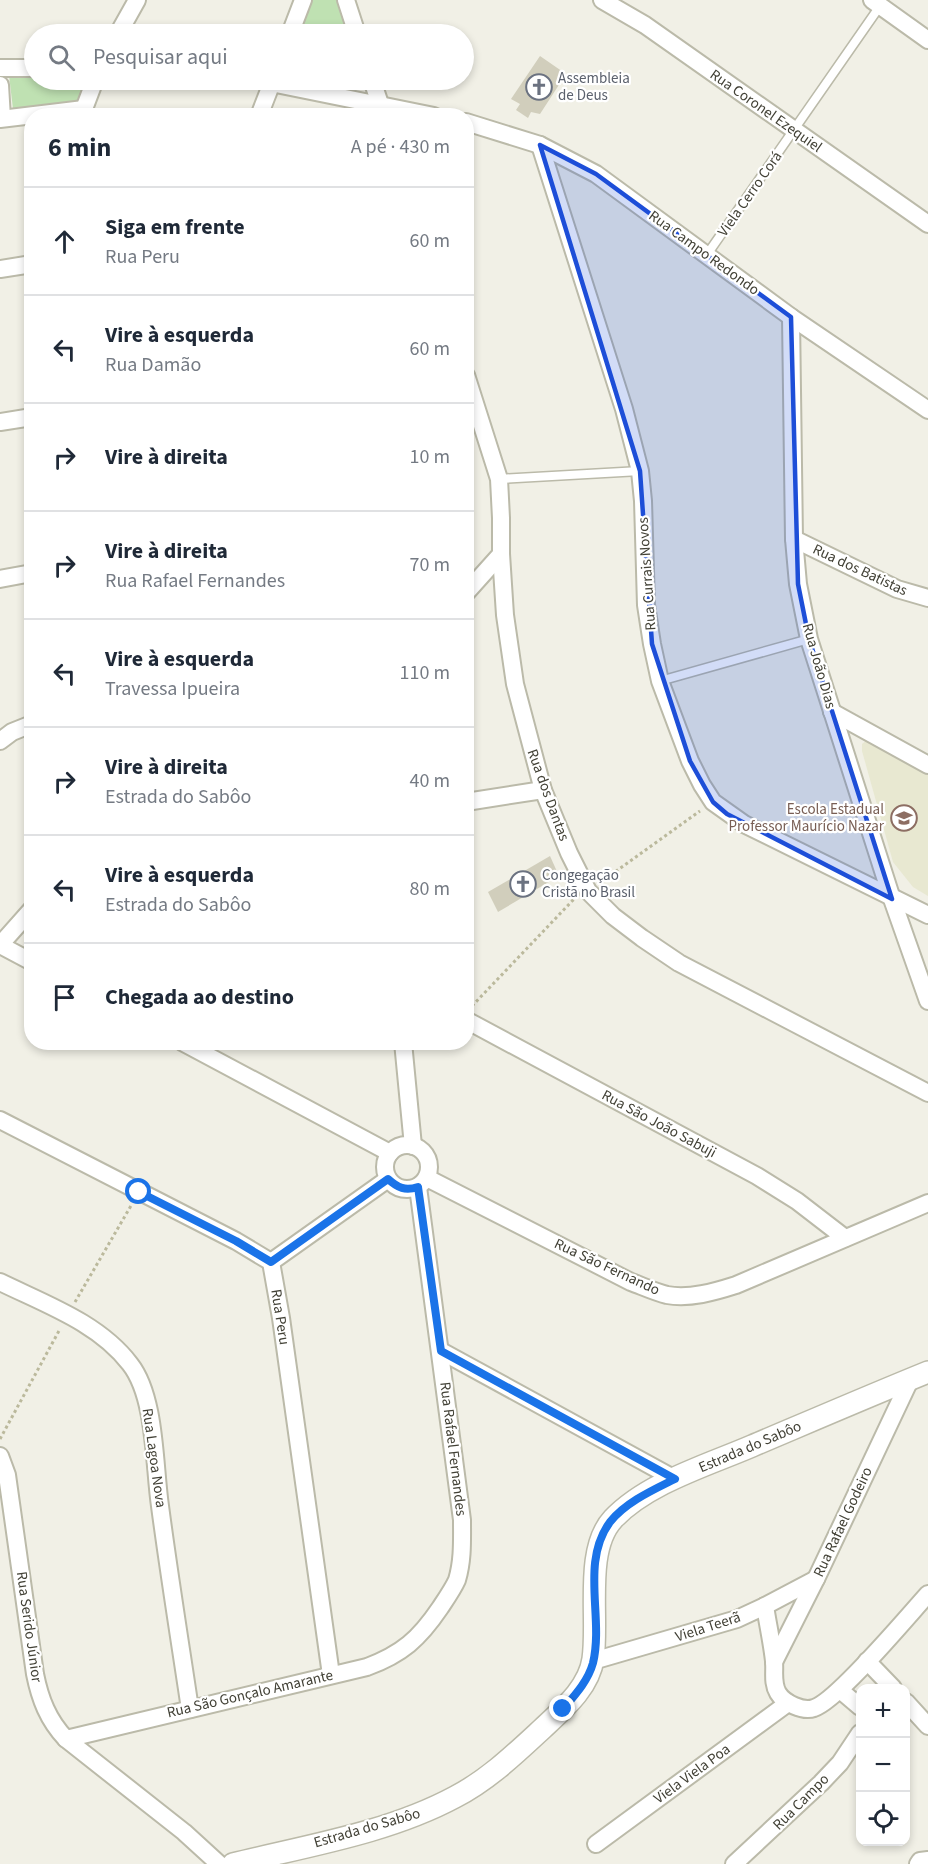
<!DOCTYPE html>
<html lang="pt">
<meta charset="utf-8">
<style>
body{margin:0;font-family:"Source Sans 3",sans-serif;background:#f6f6f7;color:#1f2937}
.controls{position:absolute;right:18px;bottom:18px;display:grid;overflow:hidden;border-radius:12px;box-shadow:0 3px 9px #0003}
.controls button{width:54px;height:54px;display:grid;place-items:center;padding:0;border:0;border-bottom:2px solid #e0e1e3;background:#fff;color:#1f2937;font:30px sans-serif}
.stop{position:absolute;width:18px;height:18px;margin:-14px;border:4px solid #1a73e8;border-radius:50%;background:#fff}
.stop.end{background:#1a73e8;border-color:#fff;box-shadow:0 2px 6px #0008}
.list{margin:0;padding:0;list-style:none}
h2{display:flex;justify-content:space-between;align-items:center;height:78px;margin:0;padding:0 24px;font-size:26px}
h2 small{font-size:20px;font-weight:400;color:#747a83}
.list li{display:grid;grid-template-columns:39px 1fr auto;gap:18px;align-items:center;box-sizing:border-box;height:108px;padding:0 24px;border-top:2px solid #e0e1e3}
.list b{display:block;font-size:22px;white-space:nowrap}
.list p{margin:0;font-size:20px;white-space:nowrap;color:#747a83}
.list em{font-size:20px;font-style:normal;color:#747a83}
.icon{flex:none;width:33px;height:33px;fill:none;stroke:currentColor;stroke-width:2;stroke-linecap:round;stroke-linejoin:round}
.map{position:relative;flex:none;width:928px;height:1864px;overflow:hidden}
.search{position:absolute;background:#fff;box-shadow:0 3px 9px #0003;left:24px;top:24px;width:450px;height:66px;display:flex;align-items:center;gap:15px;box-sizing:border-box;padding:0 21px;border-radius:33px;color:#747a83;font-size:22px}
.panel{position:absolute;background:#fff;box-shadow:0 3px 9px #0003;left:24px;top:108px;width:450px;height:942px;border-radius:24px}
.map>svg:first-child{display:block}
</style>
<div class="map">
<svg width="928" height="1864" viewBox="0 0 928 1864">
<rect width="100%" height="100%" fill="#f1f0e6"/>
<path fill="#e8e8d1" d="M867,740L928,773V896L913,887L893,862L862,751V744Z"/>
<g fill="#bfe1b2">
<path d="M308,0H340L352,34H296Z"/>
<path d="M9,75L34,76V80H87L79,102L13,109Z"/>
</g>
<g fill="#d1cebc">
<path d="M540,56L566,74L540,114L531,112L528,118L516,110L520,104L511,99Z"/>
<path d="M550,856L559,876L498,912L488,892Z"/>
</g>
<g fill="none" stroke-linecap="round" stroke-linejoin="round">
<g stroke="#bbbaa9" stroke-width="11">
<g id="service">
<path d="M706,256L880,6"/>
<path d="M499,479L640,471"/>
<path d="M660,681L809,639"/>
</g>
</g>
<g stroke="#bbbaa9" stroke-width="20">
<g id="minor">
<path d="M346,0L357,34"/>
<path d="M602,0L645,25L928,224"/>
<path d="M872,0L928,40"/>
<path d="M118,34L137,0"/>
<path d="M290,34L303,0"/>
<path d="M0,68H34"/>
<path d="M372,80L383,113"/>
<path d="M271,83L434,116"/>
<path d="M0,85L2,118"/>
<path d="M84,116V109L95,80"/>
<path d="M259,116L273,80"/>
<path d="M0,119L84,109"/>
<path d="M466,122L540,145L596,174L791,317L928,410"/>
<path d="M540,145L624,409L640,471L643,501L646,605L652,644L660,681L690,761L702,785L713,802L744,824L928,915"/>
<path d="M0,269L32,264"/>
<path d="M791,317L794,539L798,584L809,639L892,899L928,1001"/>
<path d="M466,375L499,479L501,518V554L505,615L515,684L543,790L569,853L588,891L613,916L642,938L679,963L928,1093"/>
<path d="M0,422L32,417"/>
<path d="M794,539L897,589L928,598"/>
<path d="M0,579L32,573"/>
<path d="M466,593L501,554"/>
<path d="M832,712L928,765"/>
<path d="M0,741L12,732L32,724"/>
<path d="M466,802L543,790"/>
<path d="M0,945L32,909"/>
<path d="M0,945L32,962"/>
<path d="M466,1020L757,1176L797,1201L845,1238"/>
<path d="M182,1042L390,1153"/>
<path d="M403,1042L413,1146"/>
<path d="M0,1120L236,1241L271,1262L281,1318L331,1675"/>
<circle cx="407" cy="1167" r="22"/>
<path d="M427,1178L631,1282C642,1286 655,1292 667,1295C690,1299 714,1292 736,1285L928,1203"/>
<path d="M271,1262L388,1179"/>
<path d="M0,1282C45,1304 99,1323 130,1364C156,1397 154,1465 160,1506C169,1574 180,1642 190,1709"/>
<path d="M441,1351L675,1479"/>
<path d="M0,1456L7,1475L35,1674C40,1699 48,1720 66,1739L184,1832L219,1864"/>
<path d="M765,1606C768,1625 772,1643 774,1661C775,1672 772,1683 778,1693C784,1703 803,1712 814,1708C837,1701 908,1616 928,1594"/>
<path d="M593,1661L737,1619L765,1606L816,1579"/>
<path d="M867,1661L893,1688"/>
<path d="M774,1662L816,1579L910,1380"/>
<path d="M840,1690L860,1707"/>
<path d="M906,1702L928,1726"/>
<path d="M66,1739L367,1667C402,1654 419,1639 440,1608C446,1599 453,1589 457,1580C463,1560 462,1540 462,1520L418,1187"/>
<path d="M596,1844L788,1703"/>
<path d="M734,1864L821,1783L840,1763L860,1733"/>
<path d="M918,1864L920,1861L928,1860"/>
</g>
</g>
<g stroke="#bbbaa9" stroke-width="24">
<path id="tertiary" d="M233,1864C306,1846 388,1833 455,1797C488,1780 515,1754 542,1729C562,1710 589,1688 593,1659C599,1618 584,1550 613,1519C647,1483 708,1465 752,1446C811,1421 869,1396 928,1372"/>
</g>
<g stroke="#bbb99c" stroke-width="3" stroke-dasharray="3 3" stroke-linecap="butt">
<path d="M601,882L700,811"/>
<path d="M472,1006L575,898"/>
<path d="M75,1302L132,1204"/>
<path d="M0,1439L60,1329"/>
</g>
<use href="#service" stroke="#fff" stroke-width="8"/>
<use href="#minor" stroke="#fff" stroke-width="16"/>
<use href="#tertiary" stroke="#fff" stroke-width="21"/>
</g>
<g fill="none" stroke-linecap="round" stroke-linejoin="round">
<path stroke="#1a73e8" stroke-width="8" d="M139,1192L236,1241L271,1262L388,1179C398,1188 405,1191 418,1187L441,1351L675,1479C653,1490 626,1502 610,1522C580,1563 604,1617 593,1663C588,1681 575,1695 563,1709"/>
</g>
<path fill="#1d4ed8" fill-opacity="0.2" stroke="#1d4ed8" stroke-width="4.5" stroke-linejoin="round" d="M540,145L596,174L791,317L798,584L809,639L892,899L727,814L713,802L690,761L652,644L640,471Z"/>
<defs>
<g id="church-ring" transform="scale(1.35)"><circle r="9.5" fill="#fff" stroke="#6b7280" stroke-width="1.5"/><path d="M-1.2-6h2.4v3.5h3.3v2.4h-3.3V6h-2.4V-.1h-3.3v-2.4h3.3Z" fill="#6b7280"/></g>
<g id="school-ring" transform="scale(1.35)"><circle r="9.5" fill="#fff" stroke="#8d6e63" stroke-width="1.5"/><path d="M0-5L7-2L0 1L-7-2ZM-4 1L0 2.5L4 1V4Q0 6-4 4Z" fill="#8d6e63"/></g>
</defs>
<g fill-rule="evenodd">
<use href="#church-ring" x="539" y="87"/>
<use href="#school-ring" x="904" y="818"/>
<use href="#church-ring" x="523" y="884"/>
</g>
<g text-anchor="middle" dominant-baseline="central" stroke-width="4.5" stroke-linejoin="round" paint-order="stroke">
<g font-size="15" fill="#5b616d" stroke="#fff" text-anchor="start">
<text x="558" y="78">Assembleia<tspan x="558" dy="17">de Deus</tspan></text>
<text x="542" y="875">Congegação<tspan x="542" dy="17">Cristã no Brasil</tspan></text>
</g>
<g font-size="15" fill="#424136" stroke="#fff">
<text transform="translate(766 111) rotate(35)">Rua Coronel Ezequiel</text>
<text transform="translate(750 194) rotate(-55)">Viela Cerro Corá</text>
<text transform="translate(704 253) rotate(36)">Rua Campo Redondo</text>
<text transform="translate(860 570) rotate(25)">Rua dos Batistas</text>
<text transform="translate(647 574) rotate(-94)">Rua Currais Novos</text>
<text transform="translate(819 666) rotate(74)">Rua João Dias</text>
<text transform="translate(548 795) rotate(70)">Rua dos Dantas</text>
<text transform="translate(659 1124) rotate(28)">Rua São João Sabuji</text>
<text transform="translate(607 1267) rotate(25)">Rua São Fernando</text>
<text transform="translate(280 1317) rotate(81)">Rua Peru</text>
<text transform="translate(750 1447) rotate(-23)">Estrada do Sabôo</text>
<text transform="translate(453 1449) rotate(83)">Rua Rafael Fernandes</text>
<text transform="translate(154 1458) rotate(82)">Rua Lagoa Nova</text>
<text transform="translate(843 1522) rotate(-65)">Rua Rafael Godeiro</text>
<text transform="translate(29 1627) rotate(82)">Rua Serido Júnior</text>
<text transform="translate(708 1627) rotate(-18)">Viela Teerã</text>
<text transform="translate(250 1694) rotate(-13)">Rua São Gonçalo Amarante</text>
<text transform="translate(692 1774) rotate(-36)">Viela Viela Poa</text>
<text transform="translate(801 1802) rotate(-45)">Rua Campo</text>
<text transform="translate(367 1828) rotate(-16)">Estrada do Sabôo</text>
</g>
<g font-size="15" fill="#785e54" stroke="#fff" text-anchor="end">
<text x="884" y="809">Escola Estadual<tspan x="884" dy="17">Professor Maurício Nazar</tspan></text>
</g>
</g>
</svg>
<div class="controls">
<button>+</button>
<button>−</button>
<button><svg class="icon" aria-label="locate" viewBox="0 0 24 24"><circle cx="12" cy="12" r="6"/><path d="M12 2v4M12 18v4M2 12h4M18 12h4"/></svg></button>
</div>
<div class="stop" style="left:139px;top:1192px"></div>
<div class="stop end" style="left:563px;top:1709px"></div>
<div class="search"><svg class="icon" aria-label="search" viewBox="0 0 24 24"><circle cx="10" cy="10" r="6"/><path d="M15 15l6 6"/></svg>Pesquisar aqui</div>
<section class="panel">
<h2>6 min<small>A pé · 430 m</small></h2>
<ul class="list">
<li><svg class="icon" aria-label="ahead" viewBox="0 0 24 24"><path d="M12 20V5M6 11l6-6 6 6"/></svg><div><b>Siga em frente</b><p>Rua Peru</p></div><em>60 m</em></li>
<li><svg class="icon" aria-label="left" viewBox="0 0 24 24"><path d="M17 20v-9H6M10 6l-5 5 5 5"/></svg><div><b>Vire à esquerda</b><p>Rua Damão</p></div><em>60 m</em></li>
<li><svg class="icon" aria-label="right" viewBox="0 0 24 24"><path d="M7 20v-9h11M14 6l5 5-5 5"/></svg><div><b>Vire à direita</b></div><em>10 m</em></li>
<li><svg class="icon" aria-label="right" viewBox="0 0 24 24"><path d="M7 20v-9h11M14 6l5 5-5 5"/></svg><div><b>Vire à direita</b><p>Rua Rafael Fernandes</p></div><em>70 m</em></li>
<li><svg class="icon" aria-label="left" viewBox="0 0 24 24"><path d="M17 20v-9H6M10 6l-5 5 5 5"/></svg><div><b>Vire à esquerda</b><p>Travessa Ipueira</p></div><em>110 m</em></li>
<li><svg class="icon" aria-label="right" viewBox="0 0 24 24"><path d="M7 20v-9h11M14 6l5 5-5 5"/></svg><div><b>Vire à direita</b><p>Estrada do Sabôo</p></div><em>40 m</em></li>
<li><svg class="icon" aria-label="left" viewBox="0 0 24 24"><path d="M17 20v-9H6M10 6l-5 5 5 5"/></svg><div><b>Vire à esquerda</b><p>Estrada do Sabôo</p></div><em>80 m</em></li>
<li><svg class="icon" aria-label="arrive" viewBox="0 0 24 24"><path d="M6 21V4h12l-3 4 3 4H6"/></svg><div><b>Chegada ao destino</b></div></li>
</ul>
</section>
</div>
